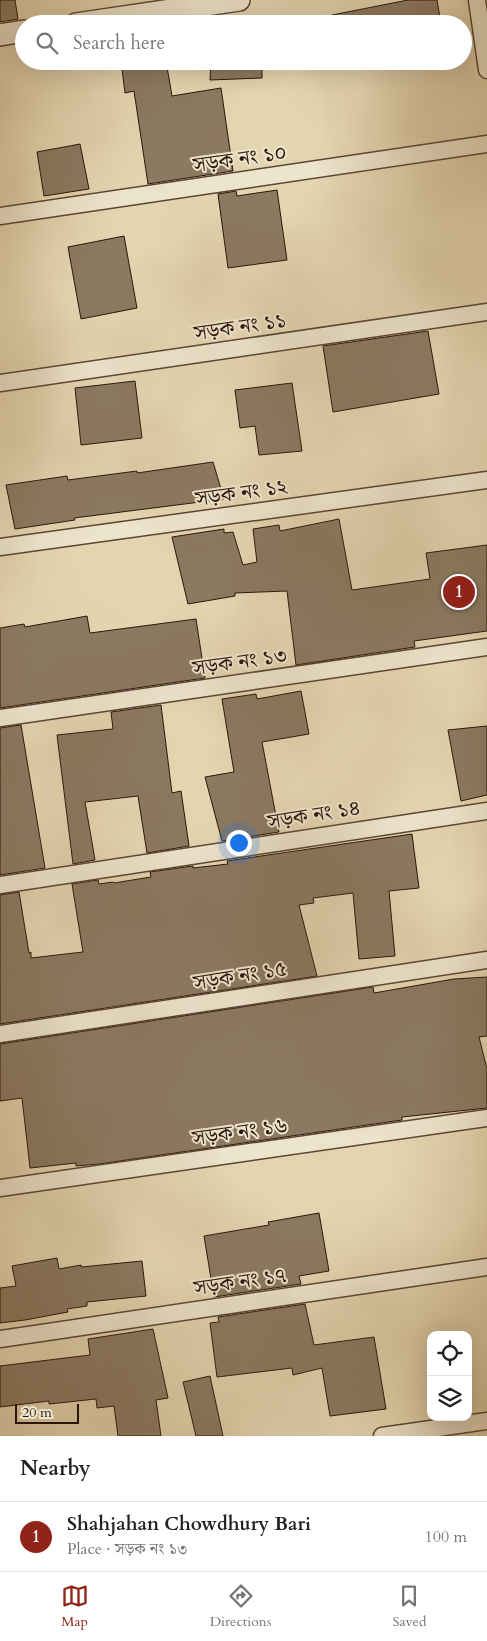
<!DOCTYPE html>
<meta charset="utf-8">
<style>
body{margin:0;font-family:Cardo,"Noto Serif Bengali",serif;background:#f2f2f2;color:#202124}
.controls{position:absolute;right:15px;bottom:15px;display:grid;overflow:hidden;border-radius:10px;box-shadow:0 5px 20px #0002}
.controls button{width:45px;height:45px;display:grid;place-items:center;padding:0;border:0;border-bottom:1px solid #e0e0e0;background:#fff;color:#202124;font:25px sans-serif}
.scale{position:absolute;left:15px;bottom:12px;width:64px;box-sizing:border-box;padding-left:5px;border:2px solid #2b160b;border-top:0;font-size:14px;line-height:18px;white-space:nowrap;color:#2b160b;-webkit-text-stroke:4px #ede4cc;paint-order:stroke}
.you{position:absolute;left:238px;top:842px;width:18px;height:18px;margin:-12px;border:4px solid #fff;border-radius:50%;background:#1a73e8;box-shadow:0 0 0 8px #1a73e833}
.badge{display:grid;place-items:center;width:32px;height:32px;border-radius:50%;background:#8f2418;color:#fff;font-size:16px;font-weight:700}
.pin{position:absolute;translate:-50% -50%;border:2px solid #fff;box-shadow:0 1px 5px #0006}
.list{margin:0;padding:0;list-style:none}
h2{display:flex;justify-content:space-between;align-items:center;height:65px;margin:0;padding:0 20px;font-size:21px}
h2 small{font-size:16px;font-weight:400;color:#757577}
.list li{display:grid;grid-template-columns:32px 1fr auto;gap:15px;align-items:center;box-sizing:border-box;height:70px;padding:0 20px;border-top:1px solid #e0e0e0}
.list b{display:block;font-size:19px;white-space:nowrap}
.list p{margin:0;font-size:16px;white-space:nowrap;color:#757577}
.list em{font-size:16px;font-style:normal;color:#757577}
.icon{flex:none;width:28px;height:28px;fill:none;stroke:currentColor;stroke-width:2;stroke-linecap:round;stroke-linejoin:round}
.map{position:relative;flex:none;width:487px;height:1436px;overflow:hidden}
.search{position:absolute;background:#fff;box-shadow:0 5px 20px #0002;left:15px;right:15px;top:15px;height:55px;display:flex;align-items:center;gap:12px;box-sizing:border-box;padding:0 18px;border-radius:28px;color:#757577;font-size:19px}
.sheet{height:135px;background:#fff}
nav{display:flex;justify-content:space-around;align-items:center;box-sizing:border-box;height:70px;border-top:1px solid #e0e0e0;background:#fff;font-size:14px;color:#757577}
nav a{display:grid;justify-items:center;gap:2px}
nav .on{color:#8f2418}
.map>svg:first-child{display:block}
</style>
<div class="map">
<svg width="487" height="1436" viewBox="0 0 487 1436">
<rect width="100%" height="100%" fill="#e4d5b1"/>
<filter id="stains"><feTurbulence type="fractalNoise" baseFrequency=".004" numOctaves="4"/><feColorMatrix values="0 0 0 0 .2 0 0 0 0 .09 0 0 0 0 .02 0 0 0 .5 -.17"/></filter>
<radialGradient id="worn" r=".72"><stop offset=".6" stop-color="#630" stop-opacity="0"/><stop offset="1" stop-color="#630" stop-opacity=".3"/></radialGradient>
<g fill="#8b7961" stroke="#2b160b">
<path d="M0,0H15L18,19L0,22Z"/>
<path d="M408,0H437L441,24H333L332,15Z"/>
<path d="M121,61H166L172,96L221,88L233,171L148,184L134,91L125,93Z"/>
<path d="M211,61H262V78L210,80Z"/>
<path d="M80,144L89,189L44,196L37,152Z"/>
<path d="M277,190L287,260L228,268L218,194L236,191L237,196Z"/>
<path d="M124,236L137,308L81,319L68,247Z"/>
<path d="M428,331L439,394L333,412L323,346Z"/>
<path d="M135,381L142,438L81,445L75,388Z"/>
<path d="M292,383L302,451L259,455L255,426L240,428L235,390Z"/>
<path d="M213,462L224,499L74,518L75,520L15,529L6,485L67,476L68,480L137,471V473Z"/>
<path d="M339,519L352,590L430,579L426,553L487,545V631L414,641L415,647L296,665L287,591L235,593V596L188,604L172,537L224,529V533L233,532L243,565L257,562L253,529L279,525L280,531Z"/>
<path d="M87,616L90,633L196,619L205,678L0,708V628L24,624L25,627Z"/>
<path d="M301,691L309,734L262,742L279,832L222,841L205,777L234,772L222,699L256,694L257,699Z"/>
<path d="M161,705L172,793L181,791L189,846L147,853L138,796L85,802L95,860L73,864L57,735L113,729L111,712Z"/>
<path d="M21,725L45,868L0,875V728Z"/>
<path d="M487,726V795L461,801L448,730Z"/>
<path d="M412,834L419,888L389,891L395,956L359,959L353,893L313,898L314,903L299,905L317,976L0,1024V895L19,892L29,953L31,952V958L83,952L72,884L98,880L99,884L113,882L114,883L151,877L150,872L193,866V868L228,864L227,861Z"/>
<path d="M487,977V1036L479,1037L487,1069V1108L402,1117V1120L99,1164L76,1166V1163L30,1168L22,1098L0,1101V1044L373,987L374,993L454,979Z"/>
<path d="M319,1213L329,1271L299,1276L301,1284L214,1297L204,1236L269,1225L268,1222Z"/>
<path d="M57,1258L59,1269L81,1265V1267L142,1261L146,1296L87,1302V1306L67,1309L68,1312L25,1320L0,1323V1288L16,1286L12,1266Z"/>
<path d="M305,1304L314,1345L374,1337L386,1409L330,1416L322,1368L293,1375L292,1368L217,1377L210,1323L219,1322L218,1317Z"/>
<path d="M153,1329L168,1398L156,1400L161,1436H118L114,1406L97,1408L96,1399L49,1404V1401L0,1407V1366L90,1355L88,1339Z"/>
<path d="M210,1376L223,1436H196L183,1382Z"/>
</g>
<g fill="none" stroke-linecap="round" stroke-linejoin="round">
<g stroke="#594634" stroke-width="19">
<g id="minor">
<path d="M477,0L487,70"/>
<path d="M0,216L487,144"/>
<path d="M0,383L487,312"/>
<path d="M0,547L487,480"/>
<path d="M0,718L487,647"/>
<path d="M0,885L487,811"/>
<path d="M0,1034L487,960"/>
<path d="M0,1188L487,1118"/>
<path d="M0,1339L487,1267"/>
<path d="M382,1436L487,1421"/>
</g>
</g>
<g stroke="#594634" stroke-width="24">
<g id="tertiary">
<path d="M76,24L239,0"/>
<path d="M0,35L24,31"/>
</g>
</g>
<use href="#minor" stroke="#ede4cc" stroke-width="16"/>
<use href="#tertiary" stroke="#ede4cc" stroke-width="21"/>
</g>
<g text-anchor="middle" dominant-baseline="central" stroke-width="4" stroke-linejoin="round" paint-order="stroke">
<g font-size="21" fill="#2b160b" stroke="#ede4cc">
<text transform="translate(240 159) rotate(-8)">সড়ক নং ১০</text>
<text transform="translate(240 327) rotate(-8)">সড়ক নং ১১</text>
<text transform="translate(241 493) rotate(-8)">সড়ক নং ১২</text>
<text transform="translate(240 662) rotate(-8)">সড়ক নং ১৩</text>
<text transform="translate(314 815) rotate(-9)">সড়ক নং ১৪</text>
<text transform="translate(240 976) rotate(-9)">সড়ক নং ১৫</text>
<text transform="translate(240 1132) rotate(-8)">সড়ক নং ১৬</text>
<text transform="translate(240 1282) rotate(-8)">সড়ক নং ১৭</text>
</g>
</g>
<rect width="100%" height="100%" filter="url(#stains)"/>
<rect width="100%" height="100%" fill="url(#worn)"/>
</svg>
<div class="controls">
<button><svg class="icon" aria-label="locate" viewBox="0 0 24 24"><circle cx="12" cy="12" r="6"/><path d="M12 2v4M12 18v4M2 12h4M18 12h4"/></svg></button>
<button><svg class="icon" aria-label="layers" viewBox="0 0 24 24"><path d="M12 4l9 5-9 5-9-5zM3 14l9 5 9-5"/></svg></button>
</div>
<div class="scale">20 m</div>
<div class="you"></div>
<div class="pin badge" style="left:459px;top:592px">1</div>
<div class="search"><svg class="icon" aria-label="search" viewBox="0 0 24 24"><circle cx="10" cy="10" r="6"/><path d="M15 15l6 6"/></svg>Search here</div>
</div>
<section class="sheet">
<h2>Nearby<small></small></h2>
<ul class="list">
<li><span class="badge">1</span><div><b>Shahjahan Chowdhury Bari</b><p>Place · সড়ক নং ১৩</p></div><em>100 m</em></li>
</ul>
</section>
<nav>
<a class="on"><svg class="icon" aria-label="map" viewBox="0 0 24 24"><path d="M3 6l6-2 6 2 6-2v14l-6 2-6-2-6 2zM9 4v14M15 6v14"/></svg>Map</a>
<a><svg class="icon" aria-label="directions" viewBox="0 0 24 24"><path d="M12 3l9 9-9 9-9-9zM9 14v-3h6M13 9l2 2-2 2"/></svg>Directions</a>
<a><svg class="icon" aria-label="saved" viewBox="0 0 24 24"><path d="M7 4h10v16l-5-4-5 4z"/></svg>Saved</a>
</nav>
